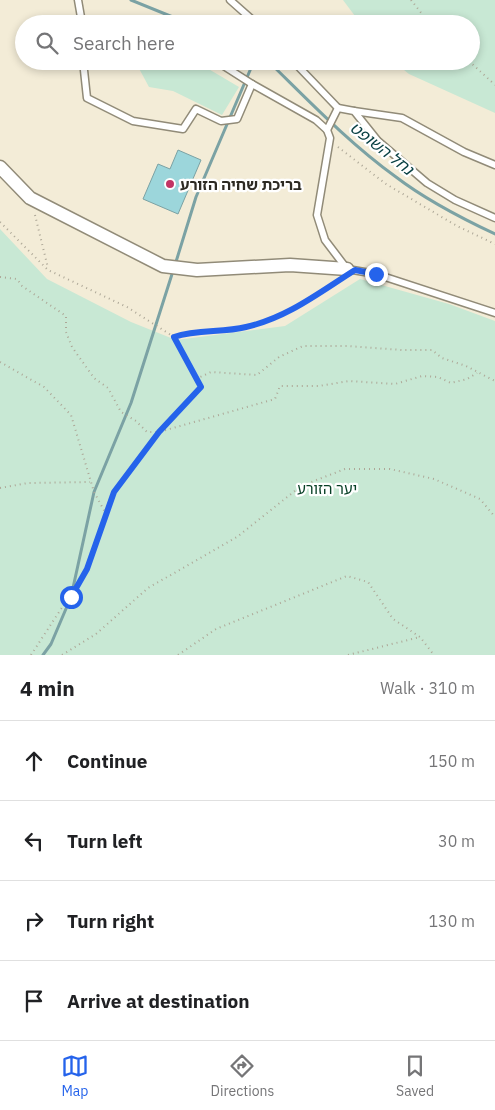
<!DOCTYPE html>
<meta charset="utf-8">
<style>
body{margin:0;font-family:"IBM Plex Sans","Noto Sans Hebrew",sans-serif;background:#f2f2f2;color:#202124}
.stop{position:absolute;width:15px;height:15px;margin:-11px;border:4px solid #2563eb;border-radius:50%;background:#fff}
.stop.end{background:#2563eb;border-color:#fff;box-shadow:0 1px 5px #0008}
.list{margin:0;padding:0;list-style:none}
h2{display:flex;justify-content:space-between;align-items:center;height:65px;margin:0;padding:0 20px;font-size:21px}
h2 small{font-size:16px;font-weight:400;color:#757577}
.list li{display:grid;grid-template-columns:32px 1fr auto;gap:15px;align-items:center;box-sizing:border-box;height:80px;padding:0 20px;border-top:1px solid #e0e0e0}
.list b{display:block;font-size:19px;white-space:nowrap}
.list em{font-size:16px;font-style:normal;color:#757577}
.icon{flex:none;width:28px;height:28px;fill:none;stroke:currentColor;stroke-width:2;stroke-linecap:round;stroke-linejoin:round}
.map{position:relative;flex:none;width:495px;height:655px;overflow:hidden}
.search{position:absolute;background:#fff;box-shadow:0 2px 8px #0003;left:15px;right:15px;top:15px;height:55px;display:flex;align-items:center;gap:12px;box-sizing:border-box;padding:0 18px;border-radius:28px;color:#757577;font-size:19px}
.sheet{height:385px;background:#fff}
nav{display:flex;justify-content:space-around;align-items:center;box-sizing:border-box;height:70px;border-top:1px solid #e0e0e0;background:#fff;font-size:14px;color:#757577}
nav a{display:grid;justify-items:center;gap:2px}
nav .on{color:#2563eb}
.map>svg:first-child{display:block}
</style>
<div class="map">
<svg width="495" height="655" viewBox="0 0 495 655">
<rect width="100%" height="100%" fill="#f3ecd7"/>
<g fill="#c8e8d4">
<path d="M343,0H495V113L409,74L393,61H471V24H361Z"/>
<path d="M135,61H195L239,87L222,115L173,91L149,87Z"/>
<path d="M0,229L47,279L131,322L176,340L285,326L360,279L449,304L495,321V655H0Z"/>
</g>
<path fill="#9cd6db" stroke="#7ba2a4" d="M178,150L201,160L178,214L143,199L158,164L170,169Z"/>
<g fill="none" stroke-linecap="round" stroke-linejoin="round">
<g stroke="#7ba2a4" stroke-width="3">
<path d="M131,0L190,24"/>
<path d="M268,61C309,101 349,143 396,177C426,200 461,218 495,234"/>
<path d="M175,265L196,197L254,61"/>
<path d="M43,655L51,644L71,597L94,492L131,403L173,271"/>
</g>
<g stroke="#918b78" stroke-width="9">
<g id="lane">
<path d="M78,0L82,23"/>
<path d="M230,0L257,24"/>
<path d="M82,20L154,24"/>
<path d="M83,61L87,98L133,121L183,129L196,109L221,121L237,119L252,84"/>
<path d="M216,61L252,84L316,120L327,130L330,138L317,215L325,240L347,269L376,274L495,313"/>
<path d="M293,61L338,108"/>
<path d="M354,111L402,118L464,152L495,165"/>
<path d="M327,130L338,108L354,111L378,141L427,183L455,200L495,218"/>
</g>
</g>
<g stroke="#918b78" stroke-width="15">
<path id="street" d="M0,167L30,198L163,266L197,270L290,265L347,269"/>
</g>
<g stroke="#ada797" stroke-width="2" stroke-dasharray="1 4" stroke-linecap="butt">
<path d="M411,0L430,24"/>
<path d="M469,61L495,85"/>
<path d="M338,147L386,184L457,226L495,244"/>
<path d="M35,215L48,268"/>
<path d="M0,222L48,270L127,307L174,337"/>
<path d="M0,277L17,279L22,286L66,316V332L72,347L94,378L108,388L121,412L136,421L147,432H159L275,399L280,386H319L349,381L395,384L422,376L438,377L451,383L467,379L477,373"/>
<path d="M0,362L44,387L71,415L94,492L106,514"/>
<path d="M196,379L211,372L257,375L279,357L303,346H347L402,350H432L442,358L466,366L495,381"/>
<path d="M0,488L28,483L90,482"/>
<path d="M31,655L87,569L114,493L159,432L201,387L174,337C198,329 222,333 246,327C281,319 308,299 338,280"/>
<path d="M62,655L96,634L148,588L237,537L301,486L345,469H390L434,479L480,499L495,517"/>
<path d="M178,655L216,629L347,576L368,582L393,619L420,637L434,655"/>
<path d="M348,655L420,637"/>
</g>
<use href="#lane" stroke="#fff" stroke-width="6"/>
<use href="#street" stroke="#fff" stroke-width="12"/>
</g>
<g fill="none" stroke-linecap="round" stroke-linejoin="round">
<path stroke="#2563eb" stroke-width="6" d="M71,597L87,569L114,492L159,432L201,387L174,337C198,329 222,333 246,327C287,318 320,292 355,270L376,274"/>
</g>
<circle fill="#c23564" stroke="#fff" stroke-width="2" cx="170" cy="184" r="5"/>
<g text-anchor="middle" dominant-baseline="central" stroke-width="4.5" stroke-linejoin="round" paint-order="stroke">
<g font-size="15" font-weight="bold" fill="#2d2a23" stroke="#fff" text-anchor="start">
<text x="180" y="184">בריכת שחיה הזורע</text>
</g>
<g font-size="15" fill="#073f25" stroke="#fff">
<text x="327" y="488">יער הזורע</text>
</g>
<g font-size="16" font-style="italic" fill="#094144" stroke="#fff">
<text transform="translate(382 148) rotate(38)">נחל השופט</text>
</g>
</g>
</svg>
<div class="stop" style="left:71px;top:597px"></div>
<div class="stop end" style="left:376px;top:274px"></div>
<div class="search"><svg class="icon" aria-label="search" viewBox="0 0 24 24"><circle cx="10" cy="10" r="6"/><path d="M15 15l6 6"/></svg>Search here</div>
</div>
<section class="sheet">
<h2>4 min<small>Walk · 310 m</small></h2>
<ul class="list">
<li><svg class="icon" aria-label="ahead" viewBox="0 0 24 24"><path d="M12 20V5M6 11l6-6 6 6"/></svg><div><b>Continue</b></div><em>150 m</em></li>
<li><svg class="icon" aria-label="left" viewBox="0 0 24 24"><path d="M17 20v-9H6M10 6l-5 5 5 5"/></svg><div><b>Turn left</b></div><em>30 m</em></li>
<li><svg class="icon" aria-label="right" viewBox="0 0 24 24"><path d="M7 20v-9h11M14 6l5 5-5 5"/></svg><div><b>Turn right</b></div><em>130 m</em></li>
<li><svg class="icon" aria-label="arrive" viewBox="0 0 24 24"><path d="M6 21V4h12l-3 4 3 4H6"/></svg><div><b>Arrive at destination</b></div></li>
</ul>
</section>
<nav>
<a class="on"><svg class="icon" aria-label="map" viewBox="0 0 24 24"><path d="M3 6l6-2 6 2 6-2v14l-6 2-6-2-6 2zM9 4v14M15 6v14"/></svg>Map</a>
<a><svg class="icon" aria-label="directions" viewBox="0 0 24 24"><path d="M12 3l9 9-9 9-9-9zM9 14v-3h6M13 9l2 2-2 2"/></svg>Directions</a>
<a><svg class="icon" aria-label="saved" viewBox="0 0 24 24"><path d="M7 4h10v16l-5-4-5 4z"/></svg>Saved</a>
</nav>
